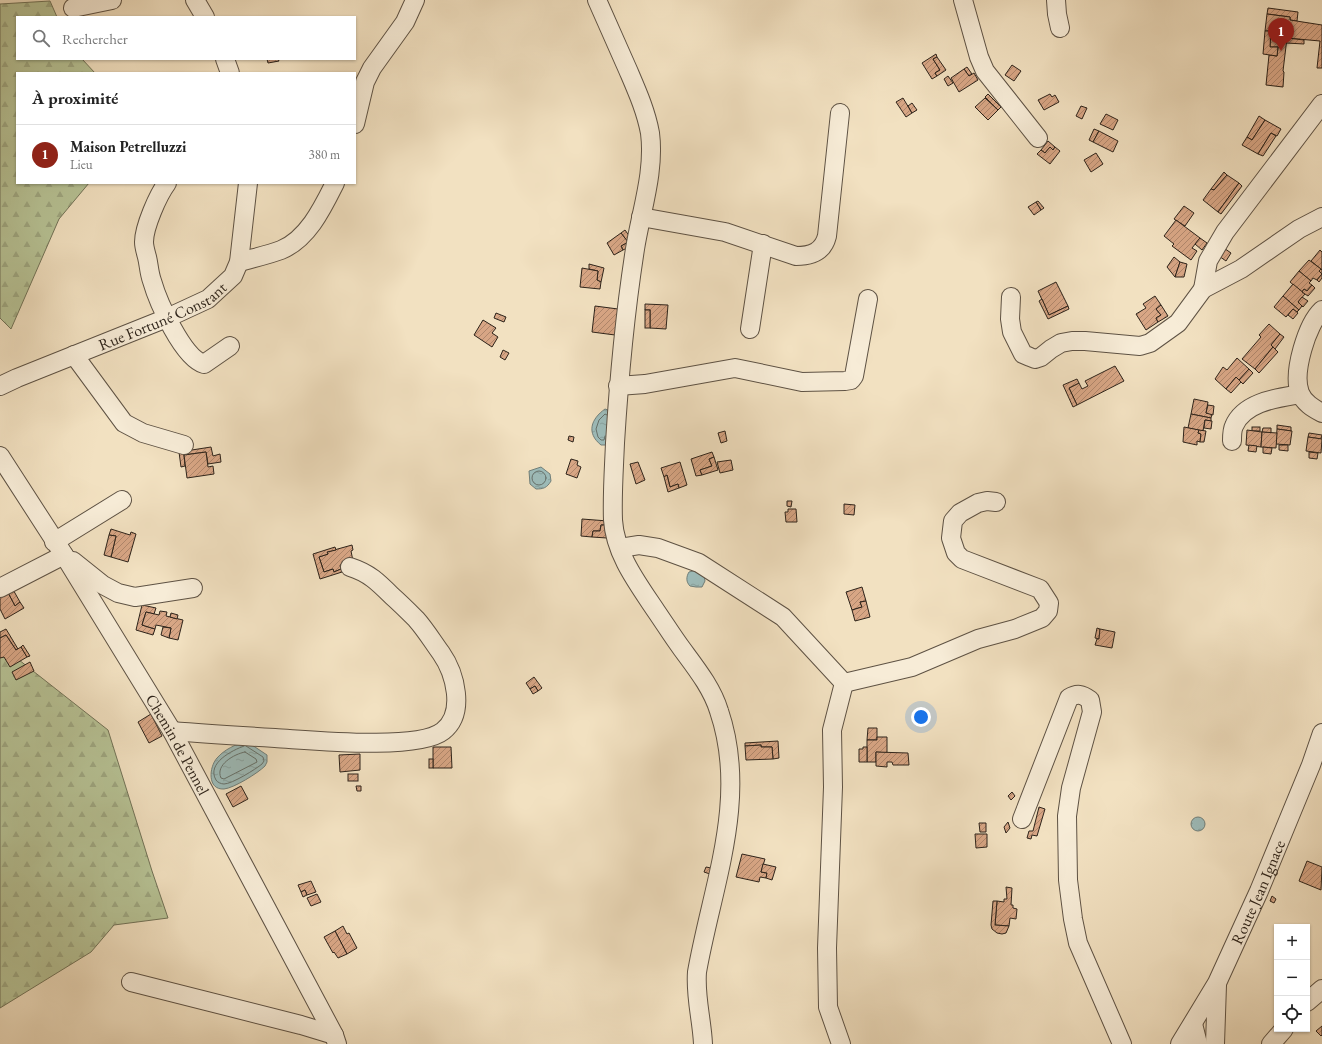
<!DOCTYPE html>
<html lang="fr">
<meta charset="utf-8">
<style>
body{margin:0;font-family:"EB Garamond",serif;background:#f6f6f6;color:#222}
.controls{position:absolute;right:12px;bottom:12px;display:grid;overflow:hidden;border-radius:0px;box-shadow:0 1px 3px #0004}
.controls button{width:36px;height:36px;display:grid;place-items:center;padding:0;border:0;border-bottom:1px solid #e0e0e0;background:#fff;color:#222;font:20px sans-serif}
.you{position:absolute;left:921px;top:717px;width:14px;height:14px;margin:-10px;border:3px solid #fff;border-radius:50%;background:#1a73e8;box-shadow:0 0 0 6px #1a73e833}
.badge{display:grid;place-items:center;width:26px;height:26px;border-radius:50%;background:#8f2418;color:#fff;font-size:13px;font-weight:700}
.pin{position:absolute;translate:-50% -33px;filter:drop-shadow(0 1px 2px #0008)}
.pin::after{content:'';position:absolute;top:21px;width:14px;height:12px;background:inherit;clip-path:polygon(0 0,100% 0,50% 100%)}
.list{margin:0;padding:0;list-style:none}
h2{display:flex;justify-content:space-between;align-items:center;height:52px;margin:0;padding:0 16px;font-size:17px}
h2 small{font-size:13px;font-weight:400;color:#767676}
.list li{display:grid;grid-template-columns:26px 1fr auto;gap:12px;align-items:center;box-sizing:border-box;height:60px;padding:0 16px;border-top:1px solid #e0e0e0}
.list b{display:block;font-size:15px;white-space:nowrap}
.list p{margin:0;font-size:13px;white-space:nowrap;color:#767676}
.list em{font-size:13px;font-style:normal;color:#767676}
.icon{flex:none;width:22px;height:22px;fill:none;stroke:currentColor;stroke-width:2;stroke-linecap:round;stroke-linejoin:round}
.map{position:relative;flex:none;width:1322px;height:1044px;overflow:hidden}
.search{position:absolute;background:#fff;box-shadow:0 1px 3px #0004;left:16px;top:16px;width:340px;height:44px;display:flex;align-items:center;gap:10px;box-sizing:border-box;padding:0 14px;border-radius:0px;color:#767676;font-size:15px}
.panel{position:absolute;background:#fff;box-shadow:0 1px 3px #0004;left:16px;top:72px;width:340px;height:112px;border-radius:0px}
.map>svg:first-child{display:block}
</style>
<div class="map">
<svg width="1322" height="1044" viewBox="0 0 1322 1044">
<defs>
<pattern id="forest-firs" width="22" height="20" patternUnits="userSpaceOnUse"><rect width="22" height="20" fill="#b7c396"/><path d="M5 1l3.5 6h-7zM16 11l3.5 6h-7z" fill="#9ea781"/></pattern>
<pattern id="water-ripples" width="26" height="14" patternUnits="userSpaceOnUse"><rect width="26" height="14" fill="#9dbcba"/><path d="M2 4q2-2 4 0t4 0M15 11q2-2 4 0t4 0" fill="none" stroke="#88a19f"/></pattern>
<pattern id="building-hatch" width="6" height="6" patternUnits="userSpaceOnUse"><rect width="6" height="6" fill="#d8a685"/><path d="M-1 1l2-2M0 6l6-6M5 7l2-2" fill="none" stroke="#b0876c"/></pattern>
</defs>
<rect width="100%" height="100%" fill="#f2e1c1"/>
<filter id="stains"><feTurbulence type="fractalNoise" baseFrequency=".005" numOctaves="4"/><feColorMatrix values="0 0 0 0 .2 0 0 0 0 .09 0 0 0 0 .02 0 0 0 .5 -.17"/></filter>
<radialGradient id="worn" r=".72"><stop offset=".6" stop-color="#630" stop-opacity="0"/><stop offset="1" stop-color="#630" stop-opacity=".3"/></radialGradient>
<g fill="url(#forest-firs)" stroke="#727358">
<path d="M50,1L57,17H17V59H82L95,73H17V183H89L59,219L11,329L0,318V4Z"/>
<path d="M0,645L108,730L152,871L168,918L114,925L91,952L0,1008Z"/>
</g>
<g fill="url(#water-ripples)" stroke="#707f7a">
<path d="M605,409L608,410L611,413L608,441L606,445H601C586,433 591,419 605,409Z"/>
<path d="M541,467L550,474L551,481C547,488 543,489 536,489L530,484L529,471Z"/>
<path d="M697,570L704,575L705,581L702,587H696L690,586C686,582 686,577 689,572Z"/>
<path d="M246,741L267,755V762L265,766C258,773 234,788 224,789C207,790 209,767 217,758C225,749 235,745 246,741Z"/>
<circle cx="1198" cy="824" r="7"/>
</g>
<g fill="none" stroke-linecap="round" stroke-linejoin="round">
<g stroke="#65706a" stroke-width="1">
<path d="M605,436L604,440H601L598,437L596,429L599,420L605,414L607,415"/>
<circle cx="539" cy="478" r="7"/>
<path d="M244,746C233,750 206,763 216,780C217,782 221,784 224,784C232,784 256,769 262,764L264,761L263,757L246,746"/>
<path d="M245,752L256,759L257,762L224,779L221,778C215,765 234,754 245,752Z"/>
</g>
</g>
<g fill="url(#building-hatch)" stroke="#2d231a">
<path d="M1268,8L1298,12L1297,21L1290,20V17L1267,14Z"/>
<path d="M1267,14L1290,17V20L1322,25V68H1317L1320,41L1287,38L1283,71L1284,72L1283,87L1266,85L1269,55L1277,56L1278,47H1270L1271,31H1265Z"/>
<path d="M1265,31H1271L1270,47H1278L1277,56L1263,54Z"/>
<path d="M1287,38L1304,40V44L1286,43Z"/>
<path d="M936,54L937,57L933,59L940,70L935,73L937,76L932,79L922,63Z"/>
<path d="M937,57L946,70L937,76L935,73L940,70L933,59Z"/>
<path d="M267,59H278L279,61L268,63Z"/>
<path d="M1012,65L1021,71L1014,81L1005,75Z"/>
<path d="M967,67L972,74L969,76L964,69Z"/>
<path d="M964,69L969,76L974,73L978,80L959,92L951,78Z"/>
<path d="M948,76L953,83L948,86L944,79Z"/>
<path d="M988,94L1001,107L998,110L985,97Z"/>
<path d="M1050,94L1052,97L1055,95L1059,102L1044,110L1038,100Z"/>
<path d="M903,98L912,113L906,117L896,102Z"/>
<path d="M985,98L998,110L988,120L975,107Z"/>
<path d="M912,103L917,110L912,113L908,106Z"/>
<path d="M1081,106L1087,108L1082,119L1076,116Z"/>
<path d="M1106,114L1118,120L1113,130L1100,124Z"/>
<path d="M1259,116L1265,120L1252,140L1247,137Z"/>
<path d="M1265,120L1281,129L1277,136L1271,133L1258,154L1242,145L1247,137L1252,140Z"/>
<path d="M1094,129L1099,131L1093,142L1089,140Z"/>
<path d="M1099,131L1118,141L1113,152L1093,142Z"/>
<path d="M1271,133L1276,136L1263,156L1258,154Z"/>
<path d="M1048,141L1055,147L1053,150L1050,147L1045,153L1041,150Z"/>
<path d="M1050,147L1053,150L1055,147L1060,151L1050,164L1037,154L1041,150L1045,153Z"/>
<path d="M1096,153L1103,164L1091,172L1084,160Z"/>
<path d="M1224,172L1227,175L1214,190L1211,189Z"/>
<path d="M1227,175L1239,183L1218,212L1203,200L1211,189L1214,190Z"/>
<path d="M1239,183L1242,186L1221,214L1218,212Z"/>
<path d="M1038,201L1044,208L1041,210L1036,202Z"/>
<path d="M1036,202L1041,210L1034,215L1028,207Z"/>
<path d="M1184,206L1194,213L1185,226L1174,219Z"/>
<path d="M1176,220L1200,238L1192,248L1197,251L1191,260L1172,246L1174,244L1164,236Z"/>
<path d="M625,230L635,244L623,250L621,246L628,242L621,233Z"/>
<path d="M621,233L628,242L621,246L623,250L614,255L607,243Z"/>
<path d="M1200,238L1207,243L1202,250L1195,244Z"/>
<path d="M1221,246L1231,253L1226,261L1216,254Z"/>
<path d="M1320,250L1322,252V270L1311,261Z"/>
<path d="M1174,257L1180,262L1175,277L1167,267Z"/>
<path d="M1309,260L1321,269L1319,271L1322,274L1317,280L1313,278L1311,281L1299,271Z"/>
<path d="M1180,262L1187,264L1184,277H1175Z"/>
<path d="M589,264L604,268L601,282L597,280L598,271L589,269Z"/>
<path d="M582,268L598,271L597,280L601,282L600,289L580,287Z"/>
<path d="M1321,269L1322,270V278L1319,282L1317,280L1322,274L1319,271Z"/>
<path d="M1299,271L1311,281L1309,283L1312,285L1307,291L1304,289L1302,292L1290,282Z"/>
<path d="M1056,282L1068,306L1049,315L1038,291Z"/>
<path d="M1293,284L1305,294L1298,302L1302,306L1299,310L1283,296Z"/>
<path d="M1312,285L1315,288L1308,296L1302,292L1304,289L1307,291Z"/>
<path d="M1155,296L1161,305L1156,309L1161,315L1156,318L1158,322L1146,330L1136,314L1146,308L1143,304Z"/>
<path d="M1283,296L1299,310L1297,312L1293,309L1286,317L1274,307Z"/>
<path d="M1302,297L1308,301L1303,307L1298,302Z"/>
<path d="M1042,299L1049,315L1068,306L1069,309L1048,319L1039,301Z"/>
<path d="M645,304L668,305L666,329L650,328V310H645Z"/>
<path d="M1161,305L1168,316L1158,322L1156,318L1161,315L1156,309Z"/>
<path d="M595,306L618,309L615,335L592,332Z"/>
<path d="M1293,309L1298,313L1293,319L1288,315Z"/>
<rect x="645" y="310" width="5" height="18"/>
<path d="M496,313L506,317L504,322L494,318Z"/>
<path d="M483,320L496,328L492,333L498,337L492,347L474,335Z"/>
<path d="M1269,324L1280,334L1271,345L1273,347L1255,369L1242,359L1261,337L1259,335Z"/>
<path d="M1280,334L1284,337L1275,349L1271,345Z"/>
<path d="M1273,347L1278,352L1259,373L1255,369Z"/>
<path d="M503,350L509,353L505,360L500,357Z"/>
<path d="M1237,358L1249,369L1239,380L1236,377L1226,389L1215,379L1223,367L1227,370Z"/>
<path d="M1115,366L1124,381L1077,405L1069,388L1079,383L1082,389L1088,386L1085,381Z"/>
<path d="M1249,369L1253,373L1243,384L1239,380Z"/>
<path d="M1236,377L1241,382L1231,393L1226,389Z"/>
<path d="M1077,379L1079,383L1069,388L1077,405L1073,407L1063,385Z"/>
<path d="M1194,399L1208,402L1206,413L1212,414L1211,418L1191,414Z"/>
<path d="M1208,405L1214,406L1213,415L1206,413Z"/>
<path d="M1191,414L1211,418V421L1205,420L1203,431L1188,428Z"/>
<path d="M1205,420L1212,421L1211,429L1204,428Z"/>
<path d="M1277,425L1291,427V431L1277,429Z"/>
<path d="M1184,427L1199,430L1198,433L1201,434L1200,442L1197,441V445L1183,442Z"/>
<rect x="1252" y="427" width="8" height="4"/>
<path d="M1263,428H1271V433L1262,432Z"/>
<path d="M1277,429L1292,431L1290,445L1276,444Z"/>
<path d="M1199,430L1206,431L1204,442H1200L1201,434L1198,433Z"/>
<path d="M1247,430L1262,432L1261,447L1246,445Z"/>
<path d="M725,431L727,441L721,443L718,433Z"/>
<path d="M1262,432L1277,433L1276,448L1261,447Z"/>
<path d="M1309,433L1322,435L1321,439L1308,437Z"/>
<path d="M569,436L574,437L573,442L568,440Z"/>
<path d="M1308,437L1322,439L1321,453L1306,451Z"/>
<path d="M1249,445L1257,446L1256,452L1248,451Z"/>
<path d="M1279,445H1288V451L1279,450Z"/>
<path d="M211,447L213,456L220,454L221,462L208,464L206,452L184,455L185,466L181,467L179,452Z"/>
<path d="M1263,447L1272,448L1271,454L1263,453Z"/>
<path d="M206,452L208,467L213,466L214,474L187,478L184,455Z"/>
<path d="M712,452L714,457L709,459L712,466L700,470L702,475L696,476L691,459Z"/>
<path d="M1309,452L1318,453L1317,459L1309,458Z"/>
<path d="M714,457L718,470L702,475L700,470L712,466L709,459Z"/>
<path d="M571,459L578,461L577,465L581,467L577,478L566,474Z"/>
<path d="M731,460L733,470L720,473L717,462Z"/>
<path d="M638,462L645,480L636,484L630,464Z"/>
<path d="M680,462L687,485L679,488L678,484L670,487L667,475L664,477L661,468Z"/>
<path d="M667,475L670,487L678,484L679,488L668,492L664,477Z"/>
<path d="M787,501H792L791,507L787,506Z"/>
<path d="M844,504L855,505L854,515L844,514Z"/>
<path d="M788,509H796L797,522H786L785,512H788Z"/>
<path d="M582,519L608,521V525H601L600,531H593L592,537L581,536Z"/>
<path d="M601,525H608L607,538L592,537L593,531H600Z"/>
<path d="M111,529L130,535L131,532L136,534L128,562L111,557L116,536L109,535Z"/>
<path d="M109,535L116,536L111,557L104,555Z"/>
<path d="M352,545L353,550L351,551L353,561L340,565L341,569L334,572L333,569L324,572L319,557L328,554L327,552Z"/>
<path d="M335,547L336,550L327,552L328,554L319,557L324,572L333,569L334,572L341,569L342,572L320,579L313,554Z"/>
<path d="M11,586L20,602L15,606L6,589Z"/>
<path d="M862,587L866,601L860,602L862,607L852,610L846,592Z"/>
<path d="M6,589L15,606L20,602L24,608L5,619L0,609V592Z"/>
<path d="M866,601L870,617L855,621L852,610L862,607L860,602Z"/>
<path d="M142,605L156,608L154,614L146,612L142,625L155,629L153,635L136,630Z"/>
<path d="M160,611L167,612L166,616L183,620L178,640L169,638L171,628L156,625L155,629L142,625L146,612L159,615Z"/>
<path d="M171,613L178,615L177,619L170,617Z"/>
<path d="M163,627L171,628L169,638L161,635Z"/>
<path d="M1097,628L1100,629L1099,639L1095,638Z"/>
<path d="M6,629L18,649L16,650L6,635L0,638V632Z"/>
<path d="M1100,629L1115,632L1112,648L1095,645L1097,639H1099Z"/>
<path d="M6,635L16,650L21,647L27,657L10,667L4,657L0,658V638Z"/>
<path d="M23,645L30,656L27,657L21,647Z"/>
<path d="M30,662L34,671L16,680L12,672Z"/>
<path d="M534,677L542,688L538,691L535,686L530,689L526,683Z"/>
<path d="M535,686L538,691L533,694L530,689Z"/>
<path d="M151,714L162,736L149,743L138,722Z"/>
<path d="M868,728H877V740H867Z"/>
<path d="M877,737H887V753L876,752V762H867V740H877Z"/>
<path d="M778,741L779,758L773,759L772,747H761V745L745,746V743Z"/>
<path d="M761,745V747H772L773,759L746,760L745,746Z"/>
<path d="M433,747H451L452,768H433Z"/>
<path d="M863,747H867V762H859V749H863Z"/>
<path d="M876,752L908,753L909,765H893L892,762H887V767L876,766Z"/>
<path d="M360,754V770L340,772L339,755Z"/>
<rect x="429" y="759" width="4" height="9"/>
<rect x="348" y="774" width="10" height="7"/>
<path d="M241,786L248,799L233,807L226,794Z"/>
<path d="M356,786H361V791H357Z"/>
<path d="M1012,792L1015,796L1011,800L1008,796Z"/>
<path d="M1039,807L1045,809L1037,836L1032,835L1031,839L1027,838L1029,831H1033Z"/>
<path d="M1008,822L1010,828L1006,833L1004,827Z"/>
<path d="M979,823H986V832H980Z"/>
<path d="M975,834H987V847L976,848Z"/>
<path d="M742,854L765,859L761,872L767,873L766,878L760,877L759,882L736,877Z"/>
<path d="M1307,861L1322,867L1321,890L1299,881Z"/>
<path d="M763,864L776,867L772,880L766,878L767,873L761,872Z"/>
<path d="M706,867L711,868L710,874L704,872Z"/>
<path d="M311,881L316,892L307,895L305,890L301,892L298,885Z"/>
<path d="M1006,887L1012,888L1011,905H1013V908L1017,909L1016,919L1010,918L1009,926L995,925L997,901L1004,902V899H1007Z"/>
<path d="M305,890L307,895L303,897L301,892Z"/>
<path d="M317,894L321,902L311,906L307,898Z"/>
<path d="M1272,896L1276,899L1274,903L1270,901Z"/>
<path d="M993,901H997L995,925L1009,926L1006,933L1002,934L997,933L992,929L991,925Z"/>
<path d="M343,926L347,934L349,933L357,948L347,954L335,931Z"/>
<path d="M335,931L347,954L338,958L334,952L333,953L324,937Z"/>
<path d="M1322,1026V1035L1321,1036L1316,1031Z"/>
</g>
<g fill="none" stroke-linecap="round" stroke-linejoin="round">
<g stroke="#5e5244" stroke-width="20">
<g id="minor">
<path d="M195,0L205,17"/>
<path d="M597,0C607,23 618,47 628,70C637,91 646,111 650,133C655,172 641,211 635,249C625,313 619,378 615,443C614,468 612,494 613,520C615,554 638,584 656,611C665,624 673,637 682,649C696,668 712,688 719,711C749,799 712,886 697,972C695,997 702,1020 703,1044"/>
<path d="M963,0L979,57L985,71L1038,138"/>
<path d="M1056,0L1057,14L1060,28"/>
<path d="M73,8L112,0"/>
<path d="M225,59L230,73"/>
<path d="M355,124L365,82L372,68L405,22L415,0"/>
<path d="M167,183C158,195 144,227 144,242C144,247 146,253 147,257C149,265 149,273 152,281C158,302 183,358 204,364L230,346"/>
<path d="M641,217L725,232L796,256C811,256 823,252 827,236L840,113"/>
<path d="M239,262C253,258 268,255 281,250C308,239 323,207 335,183"/>
<path d="M1203,289L1208,261L1225,232L1322,104"/>
<path d="M1011,297L1010,319L1012,332L1023,354L1030,357L1035,359L1041,357L1051,349L1061,343L1072,341H1085L1140,346L1150,343L1178,323L1203,289L1241,269L1299,229L1322,217"/>
<path d="M1322,310C1307,324 1292,373 1300,393C1304,403 1313,408 1322,413"/>
<path d="M750,329L763,244"/>
<path d="M74,355L124,423L143,433L184,445"/>
<path id="s1" d="M0,386L17,378L167,318L208,299L233,276L239,262L248,183"/>
<path d="M618,386L645,384L735,368L802,382L845,381L851,380L854,376L868,299"/>
<path d="M1232,441C1232,436 1232,430 1234,426C1244,402 1277,398 1300,394"/>
<path id="s2" d="M0,456L64,555L172,731L334,1035L337,1044"/>
<path d="M54,542L122,500"/>
<path d="M620,548L639,545L658,548L699,563L783,617L844,683"/>
<path d="M73,561L103,585L118,593L135,597L193,588"/>
<path d="M0,588L64,555"/>
<path d="M844,683L912,667L978,639L1015,629L1042,618L1048,611L1049,603L1040,589L962,559L956,553L951,538L953,521L960,513L978,503L987,501L996,502"/>
<path d="M172,731C207,734 241,736 275,738C310,740 418,751 443,731C466,713 455,673 441,653C433,642 425,629 416,619C408,611 400,603 392,596C378,582 369,573 350,567"/>
<path d="M1022,819L1069,698C1077,693 1082,694 1090,700L1092,712L1071,788L1067,816L1068,880L1073,919L1078,943L1122,1044"/>
<path d="M131,982L301,1025L334,1035"/>
<path d="M1307,1002L1322,989"/>
<path d="M1193,1024L1198,1044"/>
<path d="M841,1044L828,1007L827,948L833,787L832,730L844,683"/>
<path id="s3" d="M1180,1044L1217,983L1259,891L1311,765L1322,733"/>
<path d="M1215,1044L1217,985"/>
<path d="M1271,1044L1284,1029"/>
</g>
</g>
<use href="#minor" stroke="#f7ecd7" stroke-width="18"/>
</g>
<g text-anchor="middle" dominant-baseline="central" stroke-width="3.5" stroke-linejoin="round" paint-order="stroke">
<g font-size="16" fill="#2d231a" stroke="#f7ecd7">
<text stroke="none"><textPath href="#s1" startOffset="177">Rue Fortuné Constant</textPath></text>
<text stroke="none"><textPath href="#s2" startOffset="339">Chemin de Pennel</textPath></text>
<text stroke="none"><textPath href="#s3" startOffset="171">Route Jean Ignace</textPath></text>
</g>
</g>
<rect width="100%" height="100%" filter="url(#stains)"/>
<rect width="100%" height="100%" fill="url(#worn)"/>
</svg>
<div class="controls">
<button>+</button>
<button>−</button>
<button><svg class="icon" aria-label="locate" viewBox="0 0 24 24"><circle cx="12" cy="12" r="6"/><path d="M12 2v4M12 18v4M2 12h4M18 12h4"/></svg></button>
</div>
<div class="you"></div>
<div class="pin badge" style="left:1281px;top:51px">1</div>
<div class="search"><svg class="icon" aria-label="search" viewBox="0 0 24 24"><circle cx="10" cy="10" r="6"/><path d="M15 15l6 6"/></svg>Rechercher</div>
<section class="panel">
<h2>À proximité<small></small></h2>
<ul class="list">
<li><span class="badge">1</span><div><b>Maison Petrelluzzi</b><p>Lieu</p></div><em>380 m</em></li>
</ul>
</section>
</div>
